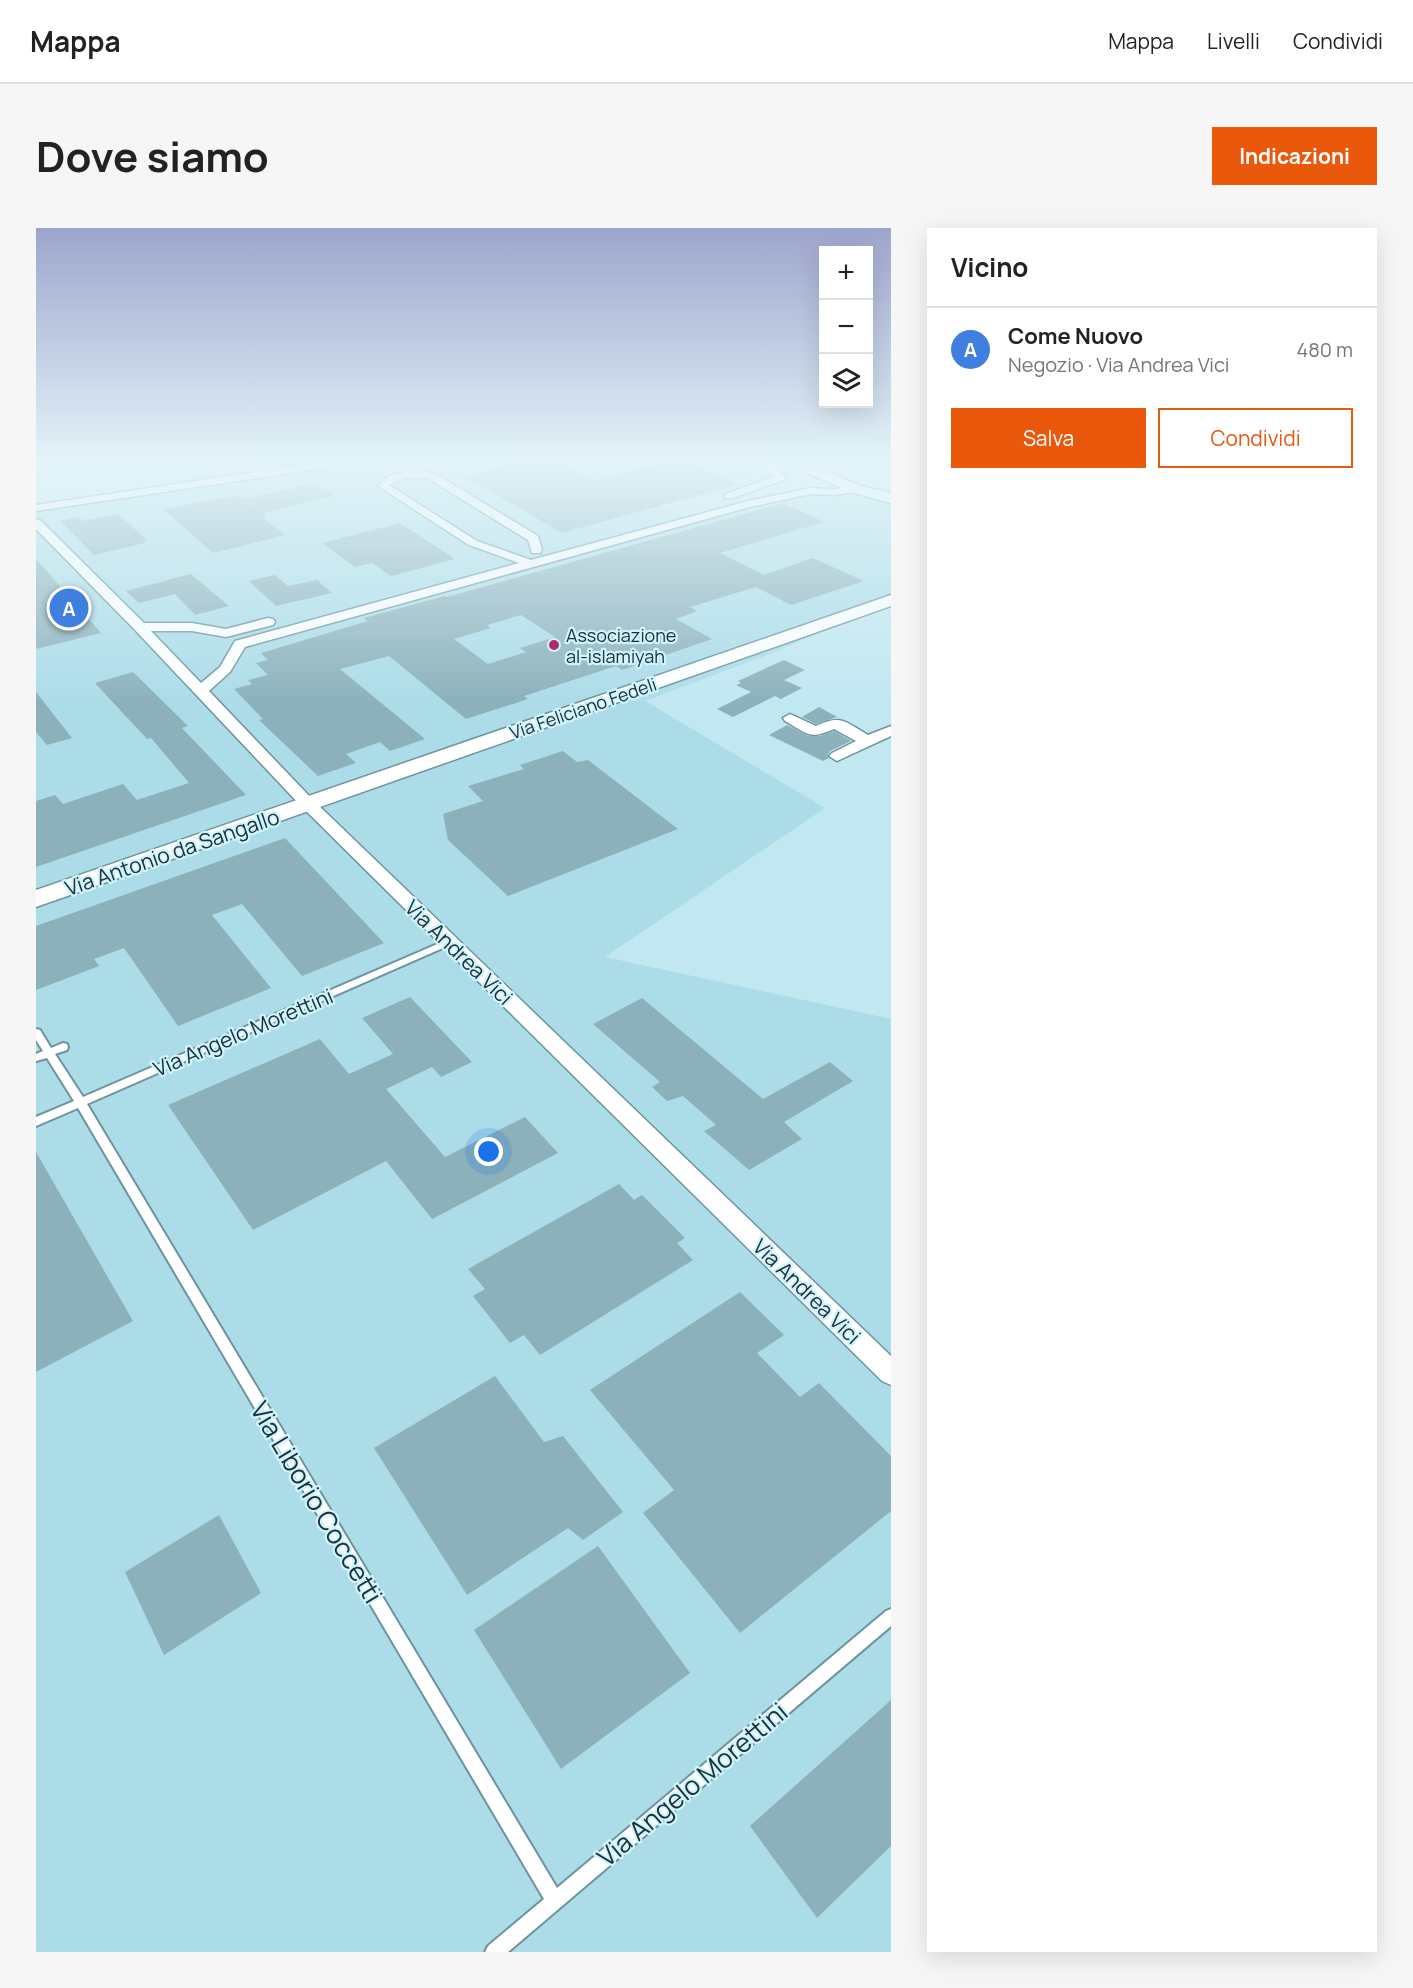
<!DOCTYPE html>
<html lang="it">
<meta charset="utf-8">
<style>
body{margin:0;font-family:Manrope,sans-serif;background:#f6f6f6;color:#222}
.controls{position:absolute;right:18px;top:18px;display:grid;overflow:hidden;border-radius:0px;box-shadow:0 6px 24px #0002}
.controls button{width:54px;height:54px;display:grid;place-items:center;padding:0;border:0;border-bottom:2px solid #e0e0e0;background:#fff;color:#222;font:30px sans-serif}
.you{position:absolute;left:453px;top:924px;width:21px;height:21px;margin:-15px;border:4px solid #fff;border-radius:50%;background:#1a73e8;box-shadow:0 0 0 9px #1a73e833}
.badge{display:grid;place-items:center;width:39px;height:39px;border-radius:50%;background:#ea580c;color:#fff;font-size:20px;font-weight:700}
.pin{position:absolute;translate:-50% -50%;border:3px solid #fff;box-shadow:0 2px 6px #0006}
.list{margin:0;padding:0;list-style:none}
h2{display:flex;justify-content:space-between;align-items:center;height:78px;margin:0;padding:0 24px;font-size:26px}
h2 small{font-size:20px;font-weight:400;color:#767676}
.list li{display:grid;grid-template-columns:39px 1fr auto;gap:18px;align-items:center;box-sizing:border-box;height:84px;padding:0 24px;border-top:2px solid #e0e0e0}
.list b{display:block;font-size:22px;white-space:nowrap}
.list p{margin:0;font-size:20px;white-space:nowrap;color:#767676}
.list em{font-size:20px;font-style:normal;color:#767676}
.actions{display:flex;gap:12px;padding:18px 24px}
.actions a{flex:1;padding:14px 0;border:2px solid #ea580c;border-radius:0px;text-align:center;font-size:21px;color:#ea580c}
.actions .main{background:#ea580c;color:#fff}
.icon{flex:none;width:33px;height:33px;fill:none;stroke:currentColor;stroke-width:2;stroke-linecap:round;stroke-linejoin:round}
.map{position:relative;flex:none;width:855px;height:1724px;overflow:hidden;border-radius:0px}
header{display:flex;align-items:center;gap:36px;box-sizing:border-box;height:84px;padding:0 30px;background:#fff;border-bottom:2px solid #e0e0e0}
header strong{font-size:28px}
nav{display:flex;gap:33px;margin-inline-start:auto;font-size:21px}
.intro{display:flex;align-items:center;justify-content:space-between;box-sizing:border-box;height:144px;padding:0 36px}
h1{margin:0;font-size:42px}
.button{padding:15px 27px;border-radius:0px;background:#ea580c;color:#fff;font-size:21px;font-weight:700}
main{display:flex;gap:36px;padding:0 36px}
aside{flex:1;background:#fff;border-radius:0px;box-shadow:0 6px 24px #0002}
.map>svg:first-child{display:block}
</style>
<header>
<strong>Mappa</strong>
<nav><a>Mappa</a><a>Livelli</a><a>Condividi</a></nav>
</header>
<div class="intro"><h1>Dove siamo</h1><a class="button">Indicazioni</a></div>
<main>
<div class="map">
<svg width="855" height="1724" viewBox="0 0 855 1724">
<rect width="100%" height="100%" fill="#c1e7f1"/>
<path fill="#acdce8" d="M305,234H720L718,243L724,253L626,278L658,294L760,269L820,268L855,277V374L734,426L609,473L789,580L569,729L855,791V1724H0V278Z"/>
<g fill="#8cb1bb" fill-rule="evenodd">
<path d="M488,234H522L558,252L631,234H655L701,256L526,305L428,248Z"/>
<path d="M278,255L299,268L227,285L231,288L226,289L249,307L177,325L127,281L199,268H205L209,271Z"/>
<path d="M747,275L788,294L684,325L728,347L777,330L828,353L755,377L720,359L654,379L661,383L640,391L676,411L586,442L580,438L488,468L492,471L430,491L353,428L304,441L389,511L354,523L344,514L310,526L320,535L282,548L223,492L227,491L198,461L216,456L212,452L232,447L220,435L232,432L225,425L332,393L328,390L409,368L411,369ZM485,387L519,409L484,420L490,424L452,436L418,411L455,400L451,397Z"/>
<path d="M82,286L111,312L107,313L109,315L58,327L24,293L43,289L47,293Z"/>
<path d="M364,295L419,331L355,348L336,335L319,339L286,315Z"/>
<path d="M0,331L53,391L65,405L0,421Z"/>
<path d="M155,346L193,378L159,387L139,366L103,375L90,363Z"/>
<path d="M239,347L252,358L281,352L296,365L240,378L213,353Z"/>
<path d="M748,432L769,442L748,452L766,460L745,471L739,468L697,489L681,481L715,464L700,457L705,455L702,453Z"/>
<path d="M97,444L152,498L146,500L210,567L0,639V573L19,567L27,576L87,556L101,572L153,555L115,510L111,511L59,455Z"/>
<path d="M0,464L36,510L11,517L0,504Z"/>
<path d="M783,479L801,489L780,496L766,489Z"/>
<path d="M751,497L772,508H784L798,503L815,513L794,523L791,528L793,530L787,533L733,507Z"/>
<path d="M527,523L541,534L552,532L642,601L472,668L412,612L407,586L447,573L432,558L488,541L484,537Z"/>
<path d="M249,610L348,715L266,748L206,676L176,687L235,760L142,798L88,720L58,731L63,738L0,762V698Z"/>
<path d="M374,769L436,834L405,849L396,839L350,861L409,929L489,889L522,925L396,991L350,933L217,1002L132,877L284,811L313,846L357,826L326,790Z"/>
<path d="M606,770L727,871L794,834L817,853L748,894L766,911L713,942L668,903L680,897L647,868L631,873L616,859L624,854L557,796Z"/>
<path d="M0,924L97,1093L0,1144Z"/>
<path d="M583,956L598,972L606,967L649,1010L641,1015L657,1032L504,1127L488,1107L474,1115L437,1068L449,1061L432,1041Z"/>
<path d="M704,1064L748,1107L721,1125L764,1169L783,1155L855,1228V1283L704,1405L607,1285L638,1262L554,1162Z"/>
<path d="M459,1148L508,1214L527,1208L587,1284L547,1312L532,1300L431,1367L338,1220Z"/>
<path d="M183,1287L225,1365L128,1427L89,1344Z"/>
<path d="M562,1318L654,1445L525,1541L438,1402Z"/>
<path d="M855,1472V1618L781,1690L714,1598Z"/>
</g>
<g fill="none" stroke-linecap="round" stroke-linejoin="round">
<g stroke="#6e939c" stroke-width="4">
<path id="lane" d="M413,711L416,712L418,714L416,716L51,876L521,1660L850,1383L855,1381V1398L472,1724H449L452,1718L508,1671L42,880L0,898V889L38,873L11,830L0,833V826L7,823L0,812V801L4,802L15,820L27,815L31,816L32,819L31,822L19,826L47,869Z"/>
</g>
<g stroke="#6e939c" stroke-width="3">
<g id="street">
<path d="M284,234H313L308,237L0,283V277Z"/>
<path d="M731,234H741L739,239L749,250L748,252L697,270H689V266L737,249L729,240Z"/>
<path d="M382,242L398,245L502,308L506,322L504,325H496L492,312L391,250H369L353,257L441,313L495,332L712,273L774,260L799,261L820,258L825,261L820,264L799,267L774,266L714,279L209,419L194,444L173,463L278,573L855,1128V1157L846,1153L266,579L99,402L0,301V291L4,292L108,395H156L190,401L232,390L237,391L239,394L237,397L190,409L156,403H115L165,455L184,439L199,413L483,335L433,317L342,258C352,245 367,243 382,242Z"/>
<path d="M754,486L780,498C806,486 809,494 832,507L855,498V508L801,533L793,528L796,525L820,513L798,501C773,512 772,506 749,493L747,490Z"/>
</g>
</g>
<g stroke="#6e939c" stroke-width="3">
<g id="secondary">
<path d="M746,234H767L825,258L855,265V275L815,264Z"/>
<path d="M855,367V378L0,679V662Z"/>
</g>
</g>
<use href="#lane" fill="#fff" fill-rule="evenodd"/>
<use href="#street" fill="#fff" fill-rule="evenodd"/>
<use href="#secondary" fill="#fff" fill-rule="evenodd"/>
</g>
<linearGradient id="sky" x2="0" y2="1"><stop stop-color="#9ea5cd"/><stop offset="0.49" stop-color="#e3f4f9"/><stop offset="1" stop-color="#e3f4f9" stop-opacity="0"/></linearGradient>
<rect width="855" height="476" fill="url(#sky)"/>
<circle fill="#b22969" stroke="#cef4ff" stroke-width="2" cx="518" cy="417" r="6"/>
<g text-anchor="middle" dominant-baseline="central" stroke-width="4.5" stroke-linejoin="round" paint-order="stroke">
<g font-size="18" fill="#213034" stroke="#cef4ff" text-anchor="start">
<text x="530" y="407">Associazione<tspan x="530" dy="21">al-islamiyah</tspan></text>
</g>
<g font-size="18" fill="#213034" stroke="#cef4ff">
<text transform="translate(547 480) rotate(-19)">Via Feliciano Fedeli</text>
</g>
<g font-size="21" fill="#213034" stroke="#cef4ff">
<text transform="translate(136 624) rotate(-19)">Via Antonio da Sangallo</text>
<text transform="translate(423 724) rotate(44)">Via Andrea Vici</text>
<text transform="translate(207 804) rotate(-23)">Via Angelo Morettini</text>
<text transform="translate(771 1063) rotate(44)">Via Andrea Vici</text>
</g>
<g font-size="26" fill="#213034" stroke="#cef4ff">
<text transform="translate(281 1274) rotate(59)">Via Liborio Coccetti</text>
<text transform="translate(656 1556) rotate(-40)">Via Angelo Morettini</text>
</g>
</g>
</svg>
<div class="controls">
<button>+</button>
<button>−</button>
<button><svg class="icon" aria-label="layers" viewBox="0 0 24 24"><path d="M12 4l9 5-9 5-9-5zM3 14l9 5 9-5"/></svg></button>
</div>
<div class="you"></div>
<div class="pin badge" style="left:33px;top:380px;background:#3f7fe0">A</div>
</div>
<aside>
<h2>Vicino<small></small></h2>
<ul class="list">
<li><span class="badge" style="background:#3f7fe0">A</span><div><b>Come Nuovo</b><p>Negozio · Via Andrea Vici</p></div><em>480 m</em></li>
</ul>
<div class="actions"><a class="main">Salva</a><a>Condividi</a></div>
</aside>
</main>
